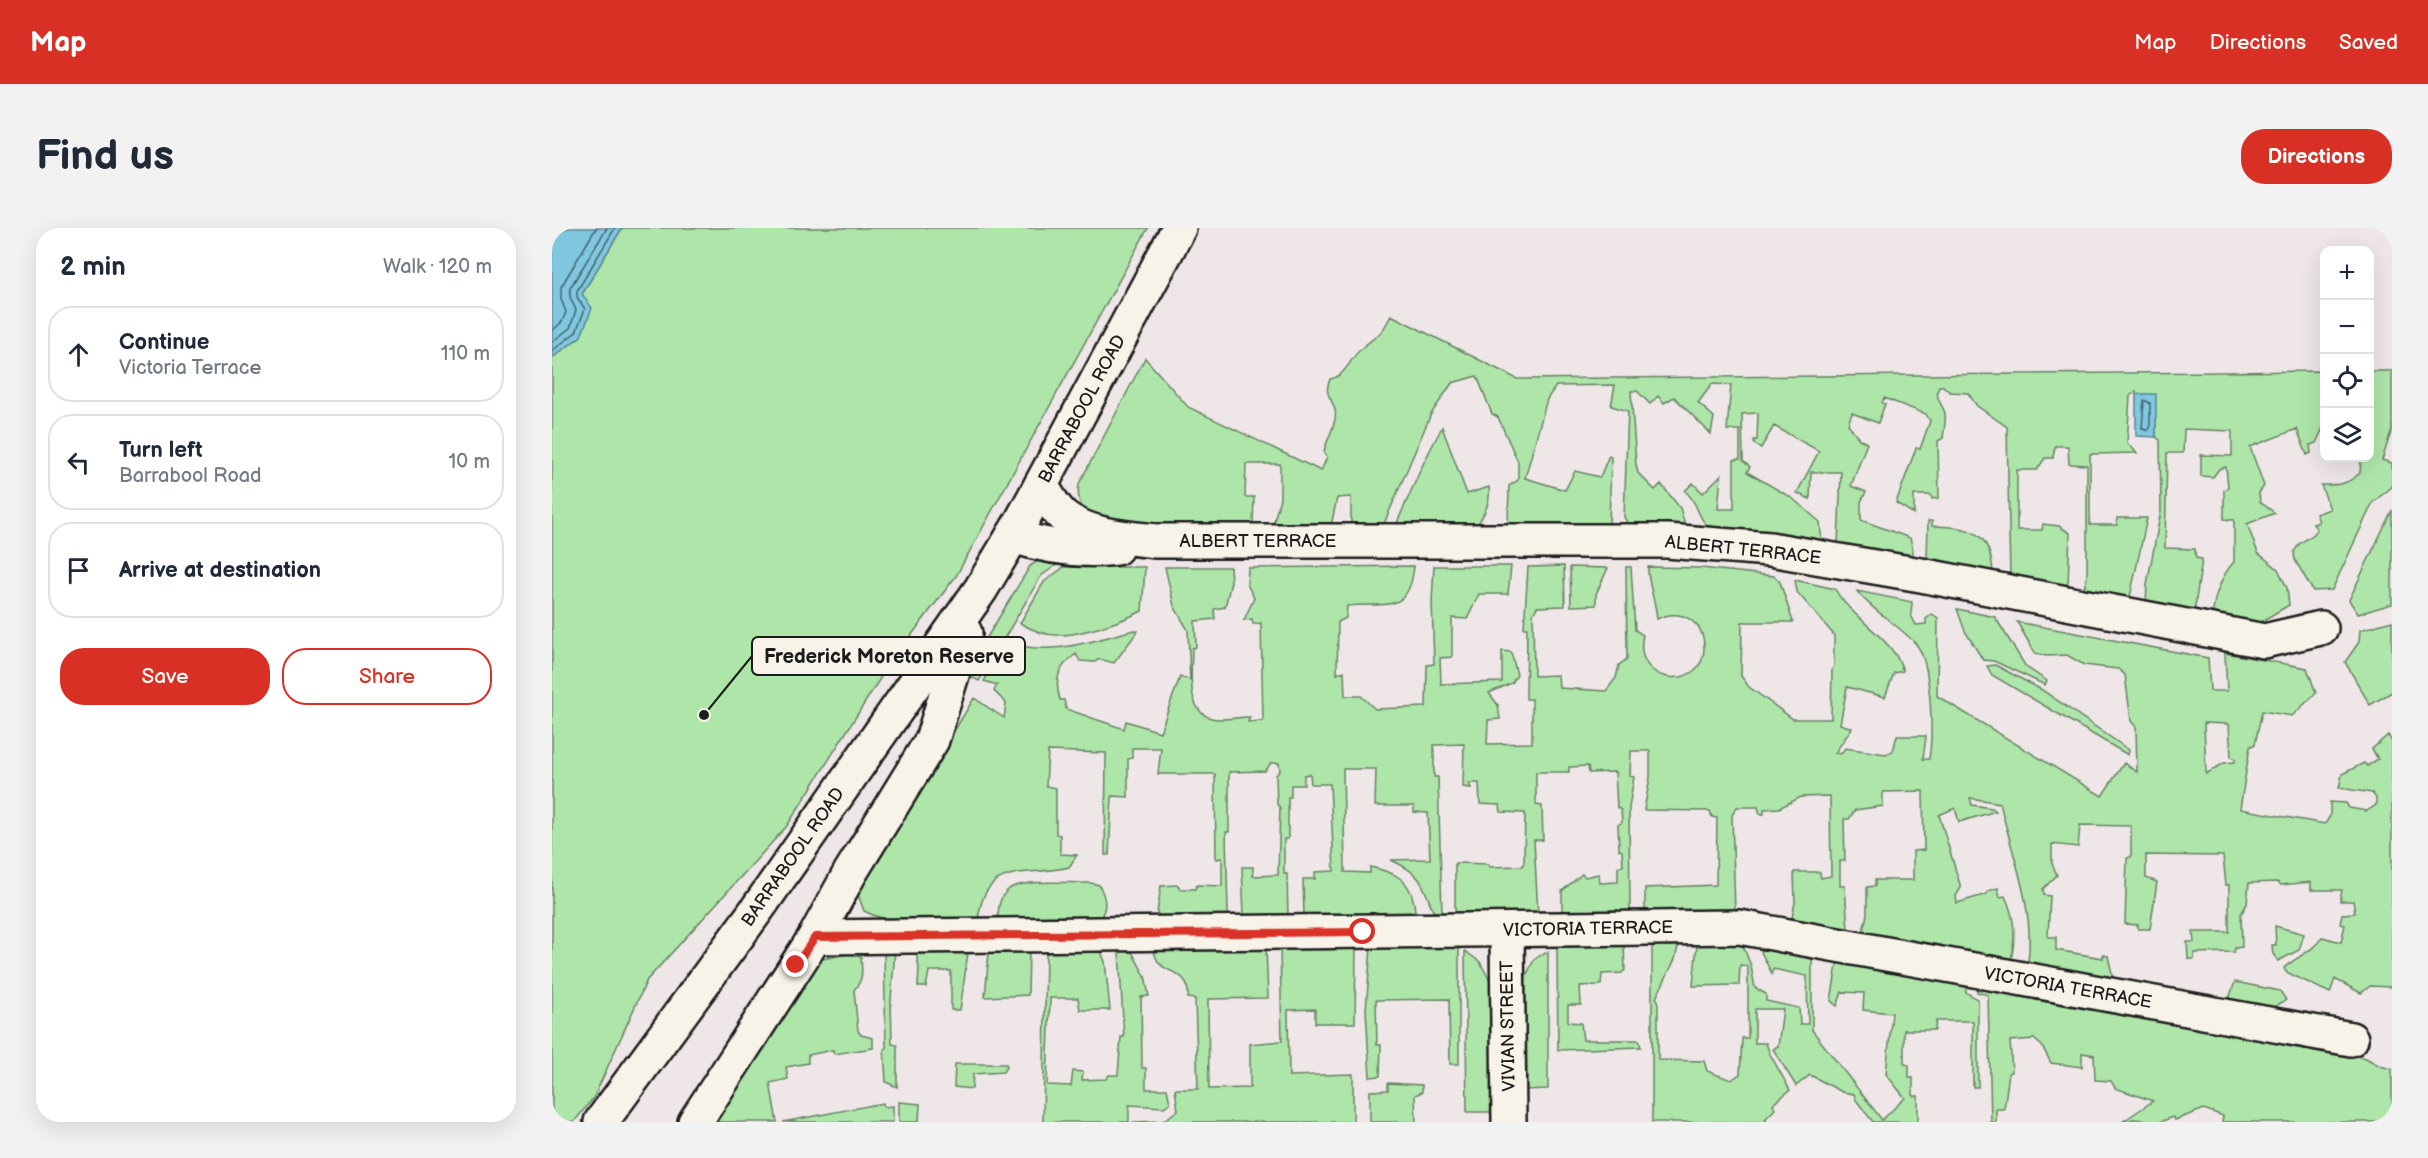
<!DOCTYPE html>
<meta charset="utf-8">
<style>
body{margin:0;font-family:"Balsamiq Sans",sans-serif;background:#f2f2f3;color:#1f2937}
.controls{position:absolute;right:18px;top:18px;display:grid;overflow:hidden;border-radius:12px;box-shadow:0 6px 24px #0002}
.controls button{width:54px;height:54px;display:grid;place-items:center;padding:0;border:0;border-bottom:2px solid #e0e1e3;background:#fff;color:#1f2937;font:30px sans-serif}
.stop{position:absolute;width:18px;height:18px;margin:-14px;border:4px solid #d93025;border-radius:50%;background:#fff}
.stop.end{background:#d93025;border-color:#fff;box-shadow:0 2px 6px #0008}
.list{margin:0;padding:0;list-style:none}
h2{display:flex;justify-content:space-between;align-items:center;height:78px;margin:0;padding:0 24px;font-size:26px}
h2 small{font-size:20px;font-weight:400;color:#747a83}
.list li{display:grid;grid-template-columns:39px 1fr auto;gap:18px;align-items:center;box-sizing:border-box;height:96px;margin:0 12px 12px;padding:0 12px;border:2px solid #e0e1e3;border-radius:24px}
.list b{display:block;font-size:22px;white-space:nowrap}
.list p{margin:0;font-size:20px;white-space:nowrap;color:#747a83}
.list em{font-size:20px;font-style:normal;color:#747a83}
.actions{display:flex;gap:12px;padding:18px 24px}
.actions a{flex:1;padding:14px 0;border:2px solid #d93025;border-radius:24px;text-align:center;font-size:21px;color:#d93025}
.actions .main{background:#d93025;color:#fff}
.icon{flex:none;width:33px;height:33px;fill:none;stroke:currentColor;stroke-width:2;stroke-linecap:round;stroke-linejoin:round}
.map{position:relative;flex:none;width:1840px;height:894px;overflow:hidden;border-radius:24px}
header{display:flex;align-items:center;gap:36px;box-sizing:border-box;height:84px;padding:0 30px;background:#d93025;color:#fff}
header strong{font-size:28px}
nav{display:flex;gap:33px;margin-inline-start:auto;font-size:21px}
.intro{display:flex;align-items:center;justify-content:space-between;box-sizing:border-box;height:144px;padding:0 36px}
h1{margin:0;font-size:42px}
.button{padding:15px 27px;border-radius:24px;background:#d93025;color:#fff;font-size:21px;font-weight:700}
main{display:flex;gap:36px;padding:0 36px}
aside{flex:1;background:#fff;border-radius:24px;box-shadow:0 6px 24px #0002}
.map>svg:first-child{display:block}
</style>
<header>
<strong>Map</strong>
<nav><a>Map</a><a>Directions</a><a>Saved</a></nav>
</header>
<div class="intro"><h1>Find us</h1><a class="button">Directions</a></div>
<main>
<aside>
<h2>2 min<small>Walk · 120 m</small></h2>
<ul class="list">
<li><svg class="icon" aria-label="ahead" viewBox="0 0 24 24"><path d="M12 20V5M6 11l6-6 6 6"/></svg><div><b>Continue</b><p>Victoria Terrace</p></div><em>110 m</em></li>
<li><svg class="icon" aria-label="left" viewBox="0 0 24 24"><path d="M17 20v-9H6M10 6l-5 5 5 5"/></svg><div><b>Turn left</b><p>Barrabool Road</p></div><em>10 m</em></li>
<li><svg class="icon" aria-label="arrive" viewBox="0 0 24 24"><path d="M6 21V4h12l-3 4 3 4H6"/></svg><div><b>Arrive at destination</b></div></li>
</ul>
<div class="actions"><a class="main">Save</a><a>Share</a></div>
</aside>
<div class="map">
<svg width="1840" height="894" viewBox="0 0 1840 894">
<rect width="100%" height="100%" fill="#efe7e7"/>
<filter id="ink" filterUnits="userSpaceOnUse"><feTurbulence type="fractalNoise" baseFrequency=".0167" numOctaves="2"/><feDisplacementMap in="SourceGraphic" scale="12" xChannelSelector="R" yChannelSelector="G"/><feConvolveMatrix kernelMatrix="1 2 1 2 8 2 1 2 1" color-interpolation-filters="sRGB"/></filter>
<g filter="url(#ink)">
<g fill="#aee6aa" stroke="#658163" stroke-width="1.5" fill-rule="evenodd">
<path d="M70,0H596L404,348L334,441L235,598L95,752L42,869L22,894H0V130L29,108L30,66Z"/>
<path d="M839,87L965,151L1772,143V198L1764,215L1758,217L1759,225L1755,227L1745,201L1698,219L1712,258L1707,265L1708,274L1723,285L1695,296L1706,325L1726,341L1735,360L1737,377L1705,396L1661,387C1661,371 1670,346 1682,334V292L1672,291V262L1676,259L1674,239L1667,241L1661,249L1649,248V227L1680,228V203L1632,201L1631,225H1615L1613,320L1643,321L1644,330L1650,331L1642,385L1594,375L1595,356L1609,283L1608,212L1604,209L1603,167L1584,166V163L1578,168L1575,215L1585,225L1538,226V297H1565V290H1595L1578,369L1574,373L1531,364L1535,349V237L1517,236L1516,218H1503L1501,230H1493L1485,242H1465V302H1490L1491,296L1507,298L1518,305L1516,356L1513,360L1458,350L1455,199L1425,178L1416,165L1398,164L1391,158H1387C1382,171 1390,175 1393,185C1394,192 1392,203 1391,210L1386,213L1387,270L1380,271L1379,267H1362V286L1344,275L1364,220L1368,221L1378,193L1374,186L1332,170L1330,175L1333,176L1326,195L1300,185L1296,196L1307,211L1315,215L1299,258L1314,264L1309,274V292L1358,310L1361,322L1360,332L1286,317L1289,244H1259L1258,271L1245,265L1267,223L1222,198L1209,220L1202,216V212H1205L1206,185L1190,186L1191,233L1198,239L1195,244L1240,270L1268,294L1270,315L1156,298C1145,290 1147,275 1133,263L1141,255L1151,265L1169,247L1166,281H1182V232L1188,231V202H1175L1179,157L1160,156L1146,175L1162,189L1159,206L1122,169L1112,175L1106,168L1098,176L1085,163H1079L1084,237L1086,245L1103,262L1109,256L1128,280L1133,297L1076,296L1072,289L1076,183L1059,178L1063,157L1004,158L995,171L973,250L1013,262L1023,243L1048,249L1057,227L1059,229L1057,297L956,296L957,258L966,252V234L946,189L940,186L925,148L900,155L879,186L831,298L802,297L799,294V269L785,270L779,298L721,297L728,270V236H694L693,269H702L701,296H556C536,289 523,279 527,256L593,130L636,179L769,243L775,229L772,223C775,212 786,192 783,182C780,168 771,168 778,151C794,148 797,132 808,122C824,106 828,111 839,87Z"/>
<path d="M1818,143H1840V201L1830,232L1840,235V259L1821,274L1780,362L1761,363L1743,332L1742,324L1747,316L1762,306L1765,301L1761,296L1767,294L1764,286L1778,281L1769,257C1786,257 1795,257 1808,245L1809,230H1818Z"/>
<path d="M890,199L915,266L937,259C939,273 933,285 925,297H844L872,234Z"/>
<path d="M1840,282V376L1806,386L1797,372Z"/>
<path d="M1376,293H1380V298C1418,299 1439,302 1441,346L1375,334Z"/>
<path d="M509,329L506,336L489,348L427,453L413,446L478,338L486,333Z"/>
<path d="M862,338C857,387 834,374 795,378L794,390L786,394L785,446L792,443L793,468H809L823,481L874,479L875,437L882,436L880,373L882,338H959L956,366H927L915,391L900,390V429L888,430L889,456L950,454V423L959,424L965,447L960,455L937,465L946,477L948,491L936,492L935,516L980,515V471H974L975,400H972L976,339L1012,338L1013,378L985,379L981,387L982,448L1006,447L1007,460L1054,463L1064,450L1067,437L1075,431L1074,339H1079L1083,402L1091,407C1079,459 1154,464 1152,418C1152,408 1148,399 1140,393C1130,385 1117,385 1105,391C1104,373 1095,355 1096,339L1149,340L1222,348L1228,354L1241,394H1190L1189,448L1197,459L1241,491H1279L1280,442L1282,438V407L1245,364L1243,352L1283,361C1300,392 1341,409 1351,443L1342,445L1333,469L1295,459L1288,496L1300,500L1283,525L1289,526L1293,520L1334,526L1341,523L1345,508H1374L1371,531H1377C1381,507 1380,435 1364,416C1346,396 1321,384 1305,363L1360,374L1359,387L1364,397L1374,396V391L1380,386L1386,390L1385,468L1550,568L1572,535L1585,544L1584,499L1579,493L1573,447L1566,441L1532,437L1515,427L1494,428L1483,425L1465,394L1656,430L1658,463H1675L1673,425L1755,440L1764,465L1740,488L1710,483L1703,516L1698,519L1688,581L1773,596L1778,588V574L1794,575L1797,580L1815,583L1824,577V570L1820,565L1787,560L1790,546L1812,535L1815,538L1826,531L1820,521L1836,507L1840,514V759L1818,758L1809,765L1783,751L1778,765L1734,744L1732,740C1744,729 1763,722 1770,709L1789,714L1793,697L1788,696L1790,686L1803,685L1801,673H1788L1790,662H1759V654L1729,657L1725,654L1697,655L1695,676L1689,686L1690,719L1683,720L1682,724L1642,725V731H1636L1635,714H1642L1641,704H1677V657H1674L1671,628L1594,627V650L1605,654L1598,701H1586V697L1573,696L1575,630L1579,629V598L1528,597L1526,619L1500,616V636L1505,647L1491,661L1492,667L1498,668L1496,709H1504V722L1551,730V727L1556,728L1561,750L1476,734C1483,680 1460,627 1448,575L1418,570L1420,577L1440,580L1444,583L1407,594L1403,580L1387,587L1409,660L1404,668L1405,675L1435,666L1436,663L1446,660L1448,669L1453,668C1463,690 1464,708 1459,732L1311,704L1315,686V659L1323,658V652H1361V623L1372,622L1371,563L1331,564V578L1303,582L1297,591H1292L1293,633H1288V658H1293L1296,702L1240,690L1243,674L1242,644H1268L1269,650L1279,648L1278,568L1249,569L1227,580L1212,581V586H1208L1206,579H1185L1180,587L1183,683H1093V660L1164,657L1165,590L1160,589L1158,583L1092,582L1098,549V523H1079L1078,548L1082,549L1077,580L1078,683L1010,685V663L1030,646L1033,649L1047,646L1048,655L1066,654V639L1071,638L1070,623L1067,622L1066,597L1070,594L1069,582L1065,580L1063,544L1037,545L1036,538L1017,539V544H984V577L990,578L991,612H982L986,687L903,686V635L937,636V639L971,638L972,632L973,585L949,584L948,577L928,576L927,555H917L919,560L911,559L912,516L882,517V549H886L890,686L881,683C870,653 868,645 839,632L878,631L876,585L862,584V578H823L824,541H791L793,644L818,645V639C847,645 860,653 863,683L861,687L752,688L751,651H763V644L782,643L778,556H759L758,546L752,547V557H739V569H736V611H732V646H735L736,688L692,689L690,639H701V648L726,647L728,580L725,576L724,547L728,543L727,535H719L713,543L677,544V604H674L676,686L673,689H609L605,685L609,658L626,657L628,661H643L645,657L670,658V630L664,631L663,546H606L609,520H580V530L576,531V569L560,568L557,627H553L554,525L496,523L494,558L504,560V606L508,607V626L525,627L517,639C474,650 433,631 426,692C390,692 345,701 312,683L305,664L422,470L452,490L454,475L442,463L445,457L432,453L457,414C496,430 543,412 582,402L586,403L562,435L547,431L543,434L528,433L524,426C506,439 502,451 508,472H512L514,481L572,501L574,493L608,504L628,449L638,452L636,402L622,378L613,339H678L679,354L673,379L662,381L663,391L643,393L644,419L640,420C640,440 633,483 659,490C670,493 686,489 698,489L696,494L711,493L709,395L701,396L700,391L692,392L702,370L695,356L696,340ZM1652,495L1677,496L1679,529L1683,531V534L1672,535L1654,546Z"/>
<path d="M512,339H593L590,383C571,393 529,407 508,407C494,408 480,402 468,395L492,354Z"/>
<path d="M1018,339L1056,340L1044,366V377L1019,378Z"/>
<path d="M1405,381L1443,389L1474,439L1495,453L1493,457L1442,433L1431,432L1413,403Z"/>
<path d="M1840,393V464L1818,477L1793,434L1807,414L1808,402Z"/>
<path d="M1443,437L1490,462L1577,522L1576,527L1440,447L1435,438Z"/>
<path d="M539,655L547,657C553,668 556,679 548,690L446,692C446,680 447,669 457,661C471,651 521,655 539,655Z"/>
<path d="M1723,698L1752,706L1747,722L1726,733L1721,726L1720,717H1724Z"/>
<path d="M1072,715L1073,742L1070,745L1050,746L1049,757L1028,758L1029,777H1016V794L1029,795L1031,812H1087L1089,819L1006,822L1005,719Z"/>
<path d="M1127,715L1123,731L1104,770L1106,772V832L1152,833L1155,843L1179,852L1188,846L1190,810H1196V738L1188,737L1187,757L1141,758L1145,716L1190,715L1199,738L1203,760L1214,766V773L1247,780L1248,796H1256L1255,748L1221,741L1220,746L1209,724L1214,720L1260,728V802L1330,892L1353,870L1334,846L1340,785L1311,782L1312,765L1290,764L1285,778L1279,773L1286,731L1414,756V764L1426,772V859H1421V793H1384L1383,802H1352V836L1357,837V850H1361V868H1366V894H1321L1304,872L1302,866L1290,864L1258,847L1244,858L1221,821L1226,818L1231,781H1203V815H1214L1218,826L1238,862L1221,876L1223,881L1213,891L1215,894H1100V716Z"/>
<path d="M894,717L907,721V836H898L897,771L824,772L825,817H829L828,848L818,849L814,782L819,719Z"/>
<path d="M714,719L716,770L656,771L657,861L698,860V816L730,813L728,720L804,719L803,795H763V781L736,782L737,848L801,846V894H580L611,893L626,882L623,861H646L643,771L636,770C638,735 606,752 602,722Z"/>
<path d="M343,723L339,771L340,816L345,817V859L334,854L332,821L334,820L332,724Z"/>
<path d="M477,723L476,767L433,769L437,724Z"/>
<path d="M494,723H549L553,734L558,782H528L526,770H498L495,857L519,858L521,843L531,844L530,852L554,851L557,847H566L569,809H572L567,723L580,724L593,748L597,768L589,769L590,840H594V861H615L618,875L612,879L577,877V894H491Z"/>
<path d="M913,723L928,734L939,755V884H915Z"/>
<path d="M305,724L309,729C310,743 312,751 302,762L306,803L309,807L321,810V820L282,826L281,822L256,827V835L234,839L236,851L218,855L225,894H157L266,732Z"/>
<path d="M364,724H416L408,782H399V743H377L374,759H366L367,740Z"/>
<path d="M996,724V861L971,862L970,756L983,730Z"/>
<path d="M1683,754L1728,763L1734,772L1722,779L1676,773Z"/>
<path d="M1425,758L1814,830L1828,838L1840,841V894H1670L1671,888L1652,881L1623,892L1621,889L1608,894L1582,891L1570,894L1601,873L1563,860L1559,853L1543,852L1542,827L1530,825V839L1499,835L1490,818L1482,811L1458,813L1460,844L1457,845L1452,881H1444V894H1439L1436,767L1425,764Z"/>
<path d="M403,836H454L455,838L451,844L421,846L420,861L402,859Z"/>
<path d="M836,855L870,857V864L863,867L864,894H818V863L836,862Z"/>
<path d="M347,874L368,876L367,894H347Z"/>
<path d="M331,875L332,879L341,878V894H231Z"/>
</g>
<g fill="#7fc8e0" stroke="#578392" stroke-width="1.5">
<path d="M0,0H70L30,66L40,80L29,108L0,130Z"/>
<path d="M1584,166H1604V209L1584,208Z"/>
</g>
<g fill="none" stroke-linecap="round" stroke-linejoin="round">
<g stroke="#44616a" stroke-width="1.5">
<path d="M0,103L10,94L14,84L9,71V59L44,0"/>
<path d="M0,114L18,100L24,82L18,69V60L55,0"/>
<path d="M0,123L24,104L33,81L25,69V63L63,0"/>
<path d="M1592,172L1598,175V200L1595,203L1590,200Z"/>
</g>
<g stroke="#1c1c1c" stroke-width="38">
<g id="minor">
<path d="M489,257C495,267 502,280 511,288C536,308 574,310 605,313H1115L1218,321L1369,347L1712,413L1769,400"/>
<path d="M461,308C494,319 529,324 564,320"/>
<path d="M955,703L957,894"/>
<path d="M263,709L1187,699L1799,811"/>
<path d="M49,894L206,680L429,361L469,294L627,0"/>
<path d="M143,894L263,709L298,645L380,512L413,405"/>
</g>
</g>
<use href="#minor" stroke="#f7f3e8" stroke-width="33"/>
</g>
</g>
<g fill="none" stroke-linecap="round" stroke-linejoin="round" filter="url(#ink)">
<path stroke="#d93025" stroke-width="8" d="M244,737L263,709L811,704"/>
</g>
<g text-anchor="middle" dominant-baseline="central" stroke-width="6" stroke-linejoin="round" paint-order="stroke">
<g font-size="18" fill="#1c1c1c" stroke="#f7f3e8">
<text transform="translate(530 181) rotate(-62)">BARRABOOL ROAD</text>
<text x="706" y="313">ALBERT TERRACE</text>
<text transform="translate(1191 322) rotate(6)">ALBERT TERRACE</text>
<text transform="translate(241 629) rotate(-55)">BARRABOOL ROAD</text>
<text transform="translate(1036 701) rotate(-1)">VICTORIA TERRACE</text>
<text transform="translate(1516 760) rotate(10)">VICTORIA TERRACE</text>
<text transform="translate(956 798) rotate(-91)">VIVIAN STREET</text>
</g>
</g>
<path fill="none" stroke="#1c1c1c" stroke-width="2" d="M152 487L200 428"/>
<circle fill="#1c1c1c" stroke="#f7f3e8" stroke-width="2" cx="152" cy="487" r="6"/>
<rect fill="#f7f3e8" stroke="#1c1c1c" stroke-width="2" x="200" y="409" width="273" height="38" rx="6"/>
<g font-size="20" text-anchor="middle" font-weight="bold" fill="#1c1c1c">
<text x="337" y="435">Frederick Moreton Reserve</text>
</g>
</svg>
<div class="controls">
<button>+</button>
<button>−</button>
<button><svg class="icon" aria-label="locate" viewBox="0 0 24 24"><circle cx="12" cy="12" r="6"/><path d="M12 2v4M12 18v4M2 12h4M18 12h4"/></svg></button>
<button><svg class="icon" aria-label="layers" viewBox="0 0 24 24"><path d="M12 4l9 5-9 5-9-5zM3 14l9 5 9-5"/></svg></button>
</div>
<div class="stop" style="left:811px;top:704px"></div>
<div class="stop end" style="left:244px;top:737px"></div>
</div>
</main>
